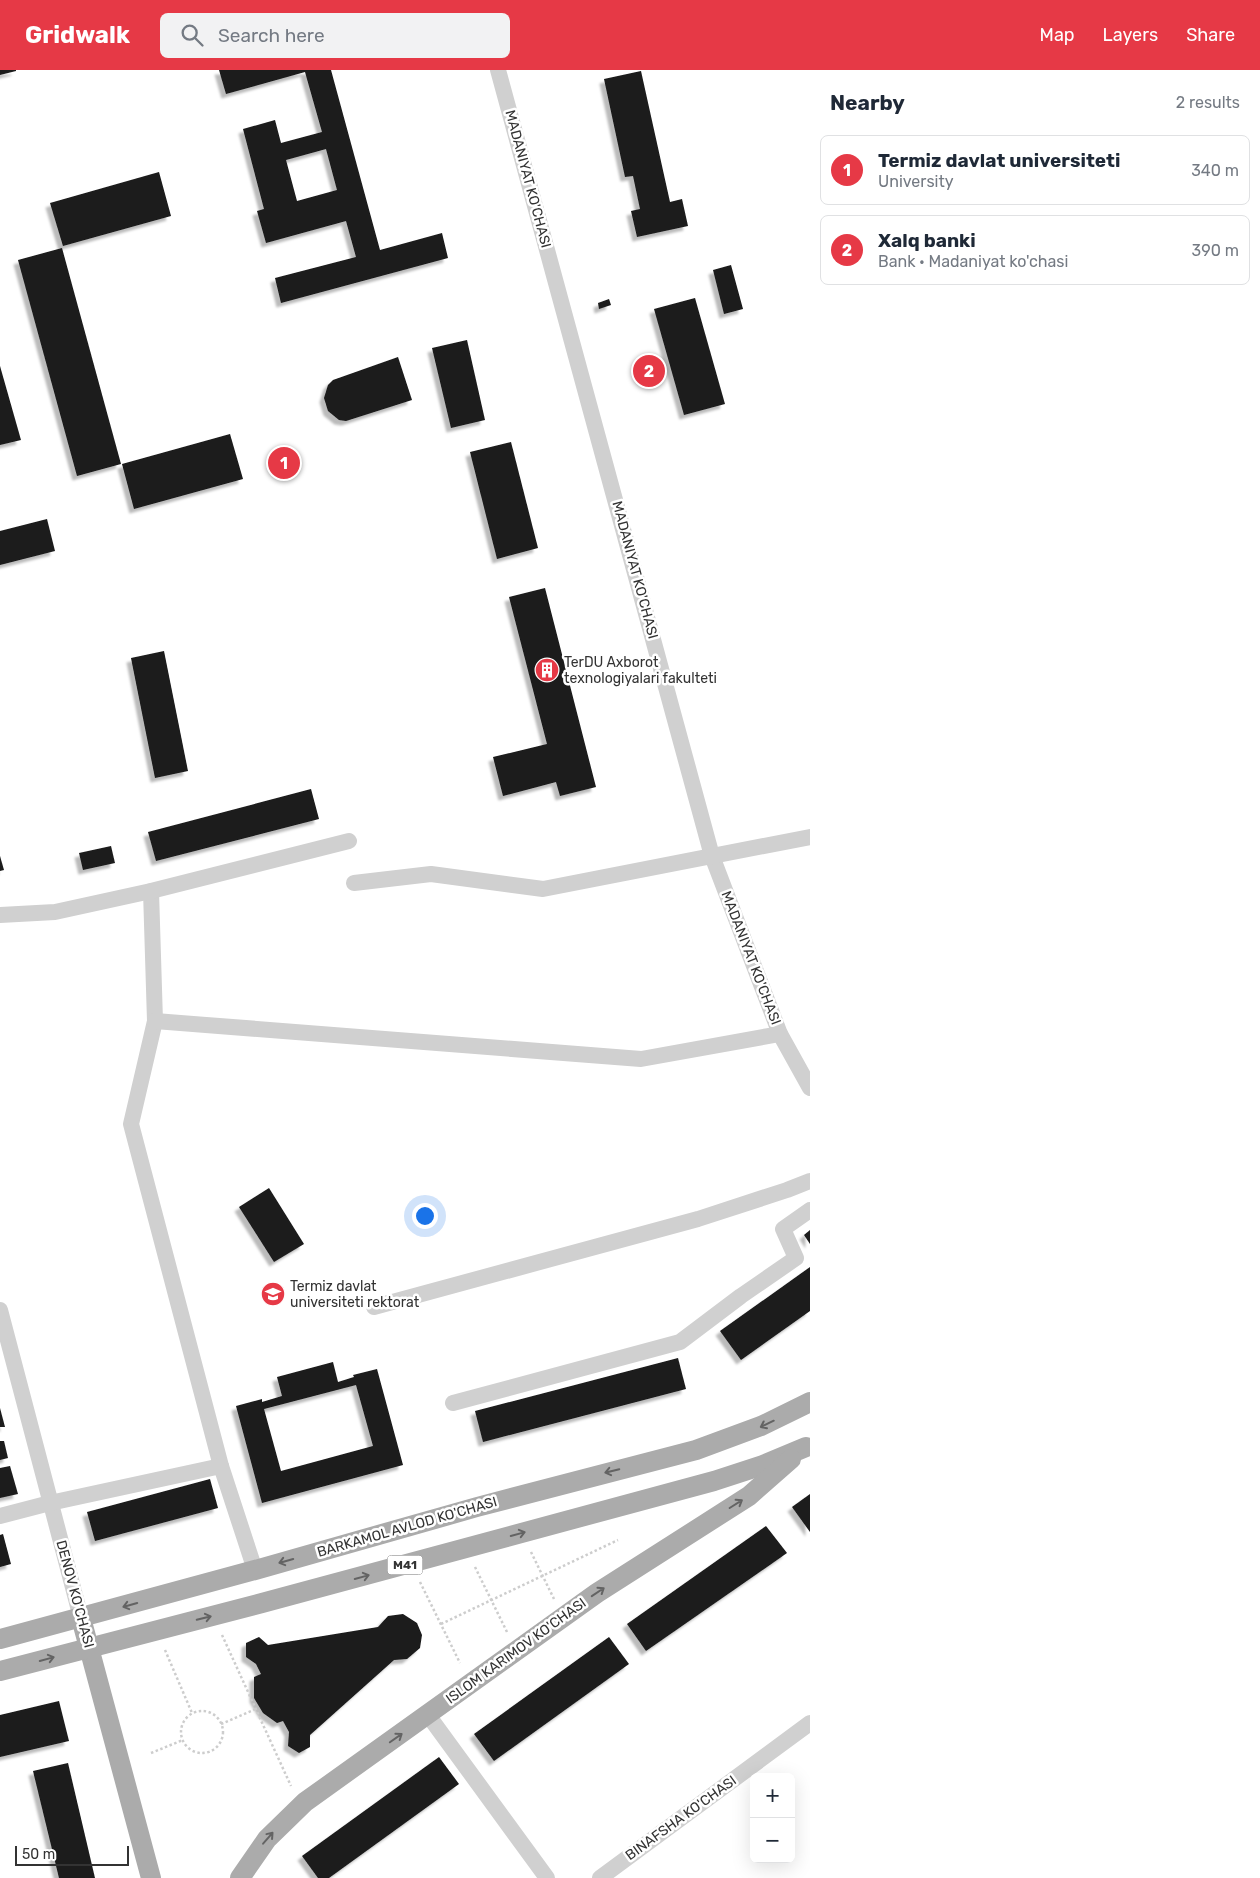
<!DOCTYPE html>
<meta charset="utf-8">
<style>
body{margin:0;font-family:Rubik,sans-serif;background:#f2f2f3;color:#1f2937}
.controls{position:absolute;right:15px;bottom:15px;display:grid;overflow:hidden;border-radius:8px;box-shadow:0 5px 20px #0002}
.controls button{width:45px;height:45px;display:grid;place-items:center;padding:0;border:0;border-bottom:1px solid #e0e1e3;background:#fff;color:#1f2937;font:25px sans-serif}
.scale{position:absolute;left:15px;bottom:12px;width:114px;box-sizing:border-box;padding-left:5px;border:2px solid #333;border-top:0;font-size:14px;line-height:18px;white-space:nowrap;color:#333;-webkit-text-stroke:4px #fff;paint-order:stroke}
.you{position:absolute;left:424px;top:1145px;width:18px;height:18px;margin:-12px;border:4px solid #fff;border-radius:50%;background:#1a73e8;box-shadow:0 0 0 8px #1a73e833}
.badge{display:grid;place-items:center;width:32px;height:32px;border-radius:50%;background:#e63946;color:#fff;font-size:16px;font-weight:700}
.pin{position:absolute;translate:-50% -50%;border:2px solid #fff;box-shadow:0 1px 5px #0006}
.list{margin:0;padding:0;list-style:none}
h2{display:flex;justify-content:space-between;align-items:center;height:65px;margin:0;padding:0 20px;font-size:21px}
h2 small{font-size:16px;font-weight:400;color:#747a83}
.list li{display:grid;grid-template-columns:32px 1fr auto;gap:15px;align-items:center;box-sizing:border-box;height:70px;margin:0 10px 10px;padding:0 10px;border:1px solid #e0e1e3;border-radius:8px}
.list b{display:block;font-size:19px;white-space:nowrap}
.list p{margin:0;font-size:16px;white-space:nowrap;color:#747a83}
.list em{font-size:16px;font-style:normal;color:#747a83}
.icon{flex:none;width:28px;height:28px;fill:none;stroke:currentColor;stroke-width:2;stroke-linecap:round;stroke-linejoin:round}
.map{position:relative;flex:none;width:810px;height:1808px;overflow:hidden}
header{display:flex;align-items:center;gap:30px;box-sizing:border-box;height:70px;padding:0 25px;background:#e63946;color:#fff}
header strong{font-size:24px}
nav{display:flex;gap:28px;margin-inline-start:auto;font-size:18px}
.search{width:350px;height:45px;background:#f2f2f3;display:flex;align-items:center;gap:12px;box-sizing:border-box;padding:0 18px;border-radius:8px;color:#747a83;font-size:19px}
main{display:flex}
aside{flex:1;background:#fff}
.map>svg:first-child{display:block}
</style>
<header>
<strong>Gridwalk</strong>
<div class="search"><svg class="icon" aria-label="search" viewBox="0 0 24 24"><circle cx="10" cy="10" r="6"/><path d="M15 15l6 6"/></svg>Search here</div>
<nav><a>Map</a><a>Layers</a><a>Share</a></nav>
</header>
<main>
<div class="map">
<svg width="810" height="1808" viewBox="0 0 810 1808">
<defs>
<filter id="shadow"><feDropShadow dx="-4.5" dy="4.5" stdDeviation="1" flood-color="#0004"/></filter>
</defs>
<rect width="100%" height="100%" fill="#fff"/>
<g fill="#1a1a1a" fill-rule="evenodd" filter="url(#shadow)">
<path d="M0,0H16V1L0,5Z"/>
<path d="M219,0H331L380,180L442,163L448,188L281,233L275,208L356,187L346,151L266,173L257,141L264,139L243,59L275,50L281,73L322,62L305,2L226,24ZM326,79L337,120L297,131L286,90Z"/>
<path d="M641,1L670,132L682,129L688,156L637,167L631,141L640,139L633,106L625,107L604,9Z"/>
<path d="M159,102L171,146L63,176L50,133Z"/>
<path d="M62,178L121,394L77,406L18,190Z"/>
<path d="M731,195L743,239L724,244L713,200Z"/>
<path d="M695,228L725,334L684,345L654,239Z"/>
<path d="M609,229L611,235L599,239L598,233Z"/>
<path d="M467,270L485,350L451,358L432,278Z"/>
<path d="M398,287L412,330L346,351L339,350L328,341L324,328L328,315L333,310Z"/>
<path d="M0,296L21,370L0,375Z"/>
<path d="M230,364L243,409L134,439L122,394Z"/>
<path d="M511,372L538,478L497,489L470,382Z"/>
<path d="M47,449L55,481L0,495V461Z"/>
<path d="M545,518L596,717L560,726L556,712L503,726L493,687L547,674L509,527Z"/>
<path d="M164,581L188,701L155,708L131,588Z"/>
<path d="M311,719L319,749L156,791L148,762Z"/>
<path d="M111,776L115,793L83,800L79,783Z"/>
<path d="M0,786L4,800L0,801Z"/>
<path d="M269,1118L304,1174L274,1192L239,1137Z"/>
<path d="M810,1160V1174L804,1165Z"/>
<path d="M810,1197V1241L741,1290L720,1261Z"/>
<path d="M678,1288L686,1319L483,1372L475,1341Z"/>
<path d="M333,1292L338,1312L354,1307L353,1305L377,1299L403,1395L262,1433L236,1336L262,1329V1332L282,1326L277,1307ZM356,1315L373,1376L281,1401L264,1339Z"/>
<path d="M0,1338L5,1357H0Z"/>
<path d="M0,1371H4L8,1388L0,1390Z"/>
<path d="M10,1396L18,1424L0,1428V1398Z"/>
<path d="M210,1409L218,1438L95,1471L87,1442Z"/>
<path d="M810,1424V1462L792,1437Z"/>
<path d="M766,1456L787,1483L646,1581L627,1554Z"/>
<path d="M3,1464L11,1494L0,1497V1465Z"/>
<path d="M403,1544L417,1553L422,1565L420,1578L407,1589L394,1590L310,1665V1677L299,1683L288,1676L289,1662L283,1651L277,1653L263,1643L254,1628V1607L261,1604L256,1594L246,1587V1573L259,1567L268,1575L378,1557L388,1546Z"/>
<path d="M609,1567L629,1594L494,1691L474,1664Z"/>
<path d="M59,1631L69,1671L0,1687V1645Z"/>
<path d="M439,1687L459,1714L329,1808H318L302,1786Z"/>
<path d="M68,1693L95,1808H59L33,1701Z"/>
</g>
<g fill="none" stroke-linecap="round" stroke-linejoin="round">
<g stroke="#cdcdcd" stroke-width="2.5" stroke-dasharray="2.5 2.5" stroke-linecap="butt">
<path d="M531,1482L554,1529"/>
<path d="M475,1497L507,1562"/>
<path d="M420,1512L460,1593"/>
<path d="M441,1554L618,1470"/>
<path d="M222,1565L291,1716"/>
<path d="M165,1580L192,1643"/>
<circle cx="202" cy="1662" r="21"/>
<path d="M221,1654L256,1639"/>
<path d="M151,1683L183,1670"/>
</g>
<g stroke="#d0d0d0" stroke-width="16">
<path d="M498,0L712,786L780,964L810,1018"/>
<path d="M354,813L431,804L543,819L810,767"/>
<path d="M151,821L155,951L131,1054L221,1396L255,1500"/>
<path d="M0,845L55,842L151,821L349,771"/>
<path d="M155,951L641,989L780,964"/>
<path d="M374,1237L698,1149L787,1120L810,1111"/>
<path d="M0,1240L81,1548"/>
<path d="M453,1333L680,1272L741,1226L796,1188L783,1159L810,1140"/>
<path d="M0,1446L50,1433L221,1396"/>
<path d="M428,1645L547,1808"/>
<path d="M600,1808L810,1653"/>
</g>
<g stroke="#ababab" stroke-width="20">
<path d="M81,1548L151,1808"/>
<path d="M0,1569L255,1500L477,1437L696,1380L761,1356L810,1332"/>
<path d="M0,1601L262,1533L714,1411L763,1395L806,1377"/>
<path d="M240,1808L267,1769L305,1732L597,1523L749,1426L791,1389"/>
</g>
</g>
<defs><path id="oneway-shaft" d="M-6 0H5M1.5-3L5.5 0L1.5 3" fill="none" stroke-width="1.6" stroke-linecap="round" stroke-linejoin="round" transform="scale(1.25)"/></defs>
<g stroke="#636363">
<use href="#oneway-shaft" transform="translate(767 1354) rotate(154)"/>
<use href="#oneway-shaft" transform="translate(612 1401) rotate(166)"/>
<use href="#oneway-shaft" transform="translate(736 1434) rotate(-32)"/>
<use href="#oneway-shaft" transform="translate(518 1464) rotate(-15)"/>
<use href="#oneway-shaft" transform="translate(286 1491) rotate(164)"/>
<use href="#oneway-shaft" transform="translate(362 1507) rotate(-15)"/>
<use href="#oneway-shaft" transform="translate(598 1522) rotate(-34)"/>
<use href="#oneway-shaft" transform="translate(130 1535) rotate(164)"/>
<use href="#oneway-shaft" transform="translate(204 1548) rotate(-14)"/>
<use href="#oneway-shaft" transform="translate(47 1589) rotate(-15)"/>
<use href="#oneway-shaft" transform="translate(396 1668) rotate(-35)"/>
<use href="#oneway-shaft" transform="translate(268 1768) rotate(-49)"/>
</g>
<defs>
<g id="building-disc" transform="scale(1.25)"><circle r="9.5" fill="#e63946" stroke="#fff"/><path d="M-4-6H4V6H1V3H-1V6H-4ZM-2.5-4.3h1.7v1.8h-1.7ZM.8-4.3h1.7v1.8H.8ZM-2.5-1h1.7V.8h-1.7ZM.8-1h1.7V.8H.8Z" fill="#fff"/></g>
<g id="university-disc" transform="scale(1.25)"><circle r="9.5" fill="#e63946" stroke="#fff"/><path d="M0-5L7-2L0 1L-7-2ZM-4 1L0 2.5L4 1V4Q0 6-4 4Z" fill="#fff"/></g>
</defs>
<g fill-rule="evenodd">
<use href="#building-disc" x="547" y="600"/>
<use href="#university-disc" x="273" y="1224"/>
</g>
<g text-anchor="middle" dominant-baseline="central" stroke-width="5" stroke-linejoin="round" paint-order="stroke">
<rect fill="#fff" stroke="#707070" stroke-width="1" x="387.5" y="1485.5" width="35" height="19" rx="4"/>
<g font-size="12" font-weight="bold" fill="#333">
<text x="405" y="1495">M41</text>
</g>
<g font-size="14" fill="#333" stroke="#fff">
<text transform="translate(528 109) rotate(75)">MADANIYAT KO'CHASI</text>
<text transform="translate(635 500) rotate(75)">MADANIYAT KO'CHASI</text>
<text transform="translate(751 888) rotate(69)">MADANIYAT KO'CHASI</text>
<text transform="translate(407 1457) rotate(-16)">BARKAMOL AVLOD KO'CHASI</text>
<text transform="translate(75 1524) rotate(75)">DENOV KO'CHASI</text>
<text transform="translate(516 1581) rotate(-36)">ISLOM KARIMOV KO'CHASI</text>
<text transform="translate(681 1748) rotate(-36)">BINAFSHA KO'CHASI</text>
</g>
<g font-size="14" fill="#333" stroke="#fff" text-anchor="start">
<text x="564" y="592">TerDU Axborot<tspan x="564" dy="16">texnologiyalari fakulteti</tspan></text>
<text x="290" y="1216">Termiz davlat<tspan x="290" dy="16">universiteti rektorat</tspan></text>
</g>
</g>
</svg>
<div class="controls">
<button>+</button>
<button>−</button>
</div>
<div class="scale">50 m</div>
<div class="you"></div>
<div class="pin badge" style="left:284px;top:393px">1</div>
<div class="pin badge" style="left:649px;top:301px">2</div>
</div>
<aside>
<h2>Nearby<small>2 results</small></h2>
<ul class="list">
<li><span class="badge">1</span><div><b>Termiz davlat universiteti</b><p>University</p></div><em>340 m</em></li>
<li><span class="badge">2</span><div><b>Xalq banki</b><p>Bank · Madaniyat ko'chasi</p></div><em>390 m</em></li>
</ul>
</aside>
</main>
